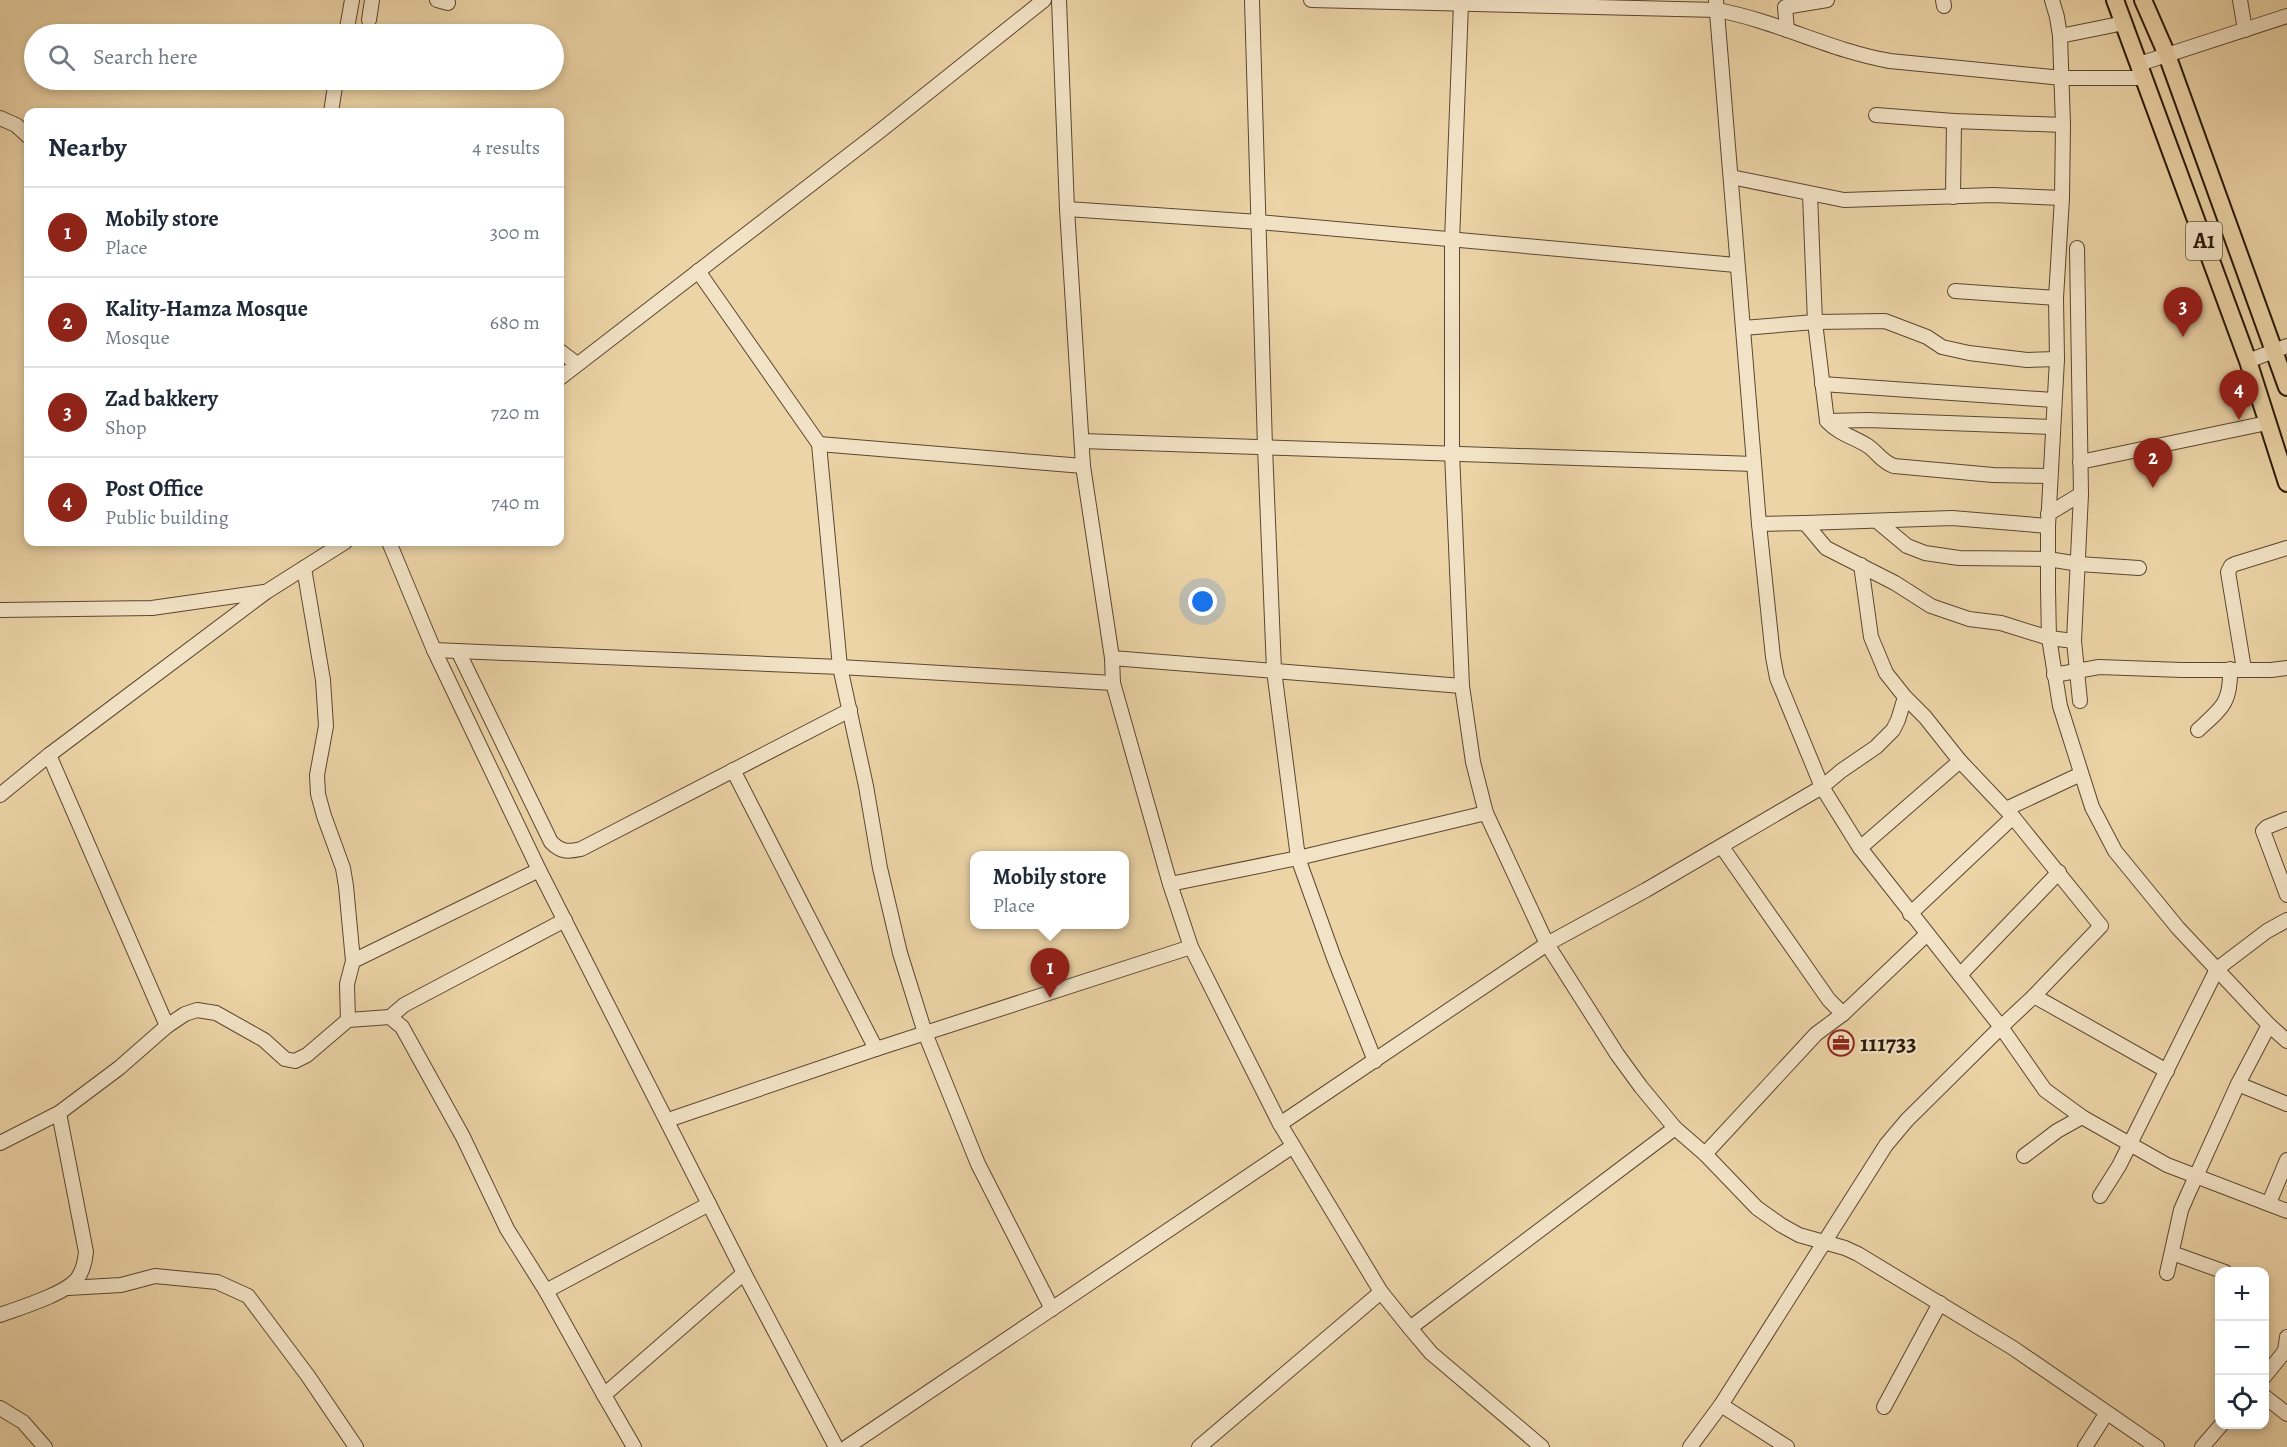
<!DOCTYPE html>
<meta charset="utf-8">
<style>
body{margin:0;font-family:Alegreya,serif;background:#f2f2f3;color:#1f2937}
.controls{position:absolute;right:18px;bottom:18px;display:grid;overflow:hidden;border-radius:12px;box-shadow:0 3px 9px #0003}
.controls button{width:54px;height:54px;display:grid;place-items:center;padding:0;border:0;border-bottom:2px solid #e0e1e3;background:#fff;color:#1f2937;font:30px sans-serif}
.you{position:absolute;left:1203px;top:602px;width:21px;height:21px;margin:-15px;border:4px solid #fff;border-radius:50%;background:#1a73e8;box-shadow:0 0 0 9px #1a73e833}
.badge{display:grid;place-items:center;width:39px;height:39px;border-radius:50%;background:#8f2418;color:#fff;font-size:20px;font-weight:700}
.pin{position:absolute;translate:-50% -50px;filter:drop-shadow(0 2px 3px #0008)}
.pin::after{content:'';position:absolute;top:32px;width:21px;height:18px;background:inherit;clip-path:polygon(0 0,100% 0,50% 100%)}
.popup{position:absolute;left:970px;top:851px;width:159px;height:78px;box-sizing:border-box;display:grid;place-content:center;border-radius:12px;background:#fff;filter:drop-shadow(0 2px 4px #0005);font-size:20px;white-space:nowrap;color:#747a83}
.popup b{font-size:22px;color:#1f2937}
.popup::after{content:'';position:absolute;left:50%;top:100%;margin-left:-12px;border:12px solid transparent;border-top-color:#fff}
.list{margin:0;padding:0;list-style:none}
h2{display:flex;justify-content:space-between;align-items:center;height:78px;margin:0;padding:0 24px;font-size:26px}
h2 small{font-size:20px;font-weight:400;color:#747a83}
.list li{display:grid;grid-template-columns:39px 1fr auto;gap:18px;align-items:center;box-sizing:border-box;height:90px;padding:0 24px;border-top:2px solid #e0e1e3}
.list b{display:block;font-size:22px;white-space:nowrap}
.list p{margin:0;font-size:20px;white-space:nowrap;color:#747a83}
.list em{font-size:20px;font-style:normal;color:#747a83}
.icon{flex:none;width:33px;height:33px;fill:none;stroke:currentColor;stroke-width:2;stroke-linecap:round;stroke-linejoin:round}
.map{position:relative;flex:none;width:2287px;height:1447px;overflow:hidden}
.search{position:absolute;background:#fff;box-shadow:0 3px 9px #0003;left:24px;top:24px;width:540px;height:66px;display:flex;align-items:center;gap:15px;box-sizing:border-box;padding:0 21px;border-radius:33px;color:#747a83;font-size:22px}
.panel{position:absolute;background:#fff;box-shadow:0 3px 9px #0003;left:24px;top:108px;width:540px;height:438px;border-radius:12px}
.map>svg:first-child{display:block}
</style>
<div class="map">
<svg width="2287" height="1447" viewBox="0 0 2287 1447">
<rect width="100%" height="100%" fill="#ecd4a7"/>
<filter id="stains"><feTurbulence type="fractalNoise" baseFrequency=".00333" numOctaves="4"/><feColorMatrix values="0 0 0 0 .2 0 0 0 0 .09 0 0 0 0 .02 0 0 0 .5 -.17"/></filter>
<radialGradient id="worn" r=".72"><stop offset=".6" stop-color="#630" stop-opacity="0"/><stop offset="1" stop-color="#630" stop-opacity=".3"/></radialGradient>
<g fill="none" stroke-linecap="round" stroke-linejoin="round">
<g stroke="#5a4730" stroke-width="16">
<g id="minor">
<path d="M437,0L448,3"/>
<path d="M1059,0L1067,209L1083,466L1112,658L1113,683L1170,884L1191,947L1280,1124L1381,1292L1410,1328L1431,1353L1542,1447"/>
<path d="M1252,0L1265,447L1274,670L1298,858L1334,958L1375,1061"/>
<path d="M1311,0L1717,10C1777,21 1831,51 1890,61L2062,78H2144"/>
<path d="M1716,0L1759,524L1773,657L1777,678L1822,787L1860,848L2001,1027L2045,1090L2082,1117L2167,1165L2287,1211"/>
<path d="M1943,0L1944,6"/>
<path d="M2052,0L2057,17L2060,36L2063,125L2062,198L2056,298L2057,359L2048,526V590L2049,638L2060,706L2092,807L2115,851L2178,928L2269,1025L2287,1041"/>
<path d="M2240,0L2245,30"/>
<path d="M1461,4L1452,241V453L1462,686L1473,762L1486,813L1547,944L1617,1054L1641,1087L1675,1128L1705,1154L1757,1208L1781,1225L1799,1235L1845,1248L1858,1254L2013,1348L2157,1447"/>
<path d="M369,20L372,0"/>
<path d="M1787,30L1785,7L1827,0"/>
<path d="M346,34L352,0"/>
<path d="M2060,36L2124,23"/>
<path d="M2139,64L2287,16"/>
<path d="M331,112L336,80"/>
<path d="M1876,115L1954,121L2063,125"/>
<path d="M0,118L16,125L28,136"/>
<path d="M1731,177L1844,200L1993,195L2062,198"/>
<path d="M1810,194L1815,322L1827,421C1839,434 1854,437 1868,446C1878,453 1882,462 1894,466L1993,475L2050,476"/>
<path d="M1953,197L1954,121"/>
<path d="M1067,209L1259,222L1736,265"/>
<path d="M2077,248L2081,494L2074,641L2080,701"/>
<path d="M698,271L819,444L840,667L866,786L880,868L900,953L925,1033L978,1164L1052,1309"/>
<path d="M1955,291L2056,298"/>
<path d="M1743,328L1815,322L1885,321L1927,337L1942,347L1969,353L2027,360L2057,359"/>
<path d="M560,351L577,364"/>
<path d="M2248,361L2287,346"/>
<path d="M560,378L880,131L1044,0"/>
<path d="M1822,384L2053,400"/>
<path d="M1827,421L1868,420L2052,427"/>
<path d="M1082,441L1754,464"/>
<path d="M819,444L1083,466"/>
<path d="M2080,462L2267,423"/>
<path d="M2048,514L2081,494"/>
<path d="M1877,521L1907,546L1925,553L1959,558L2048,559L2079,564L2139,568"/>
<path d="M1805,523L1952,518L2048,526"/>
<path d="M1759,524L1805,523L1826,548L1895,583L1931,606L1969,619L2001,623L2049,638L2074,641"/>
<path d="M389,542L434,650L539,870L744,1273L836,1447"/>
<path d="M304,568L323,680L326,726L317,775L318,794L324,816L343,868L346,886L353,961L347,984L348,1020"/>
<path d="M0,610L152,608L264,592"/>
<path d="M434,650L840,667L1113,683"/>
<path d="M458,651L551,842C561,852 567,852 581,849L850,710"/>
<path d="M1112,658L1462,686"/>
<path d="M2244,669L2228,572L2231,566L2235,564L2287,548"/>
<path d="M2054,675L2099,667L2182,670H2271L2287,668"/>
<path d="M2198,730C2222,708 2231,703 2230,669"/>
<path d="M49,755L167,1026"/>
<path d="M733,770L876,1049"/>
<path d="M0,795L49,755L266,592L345,542"/>
<path d="M2006,809L2081,774"/>
<path d="M2287,819L2267,827L2263,831L2287,895"/>
<path d="M1722,847L1829,1000L1843,1014"/>
<path d="M1860,848L1960,761"/>
<path d="M1170,884L1298,858L1486,813"/>
<path d="M1910,914L2013,817"/>
<path d="M353,961L539,870"/>
<path d="M1960,975L2059,872"/>
<path d="M2034,996L2167,1071"/>
<path d="M390,1017L404,1005L565,920"/>
<path d="M2238,1084L2287,1104"/>
<path d="M668,1120L876,1049L1191,947"/>
<path d="M1280,1124L1547,944L1646,890L1822,787L1841,771L1876,747L1893,730L1898,720L1905,697"/>
<path d="M0,1143L59,1113L119,1068L167,1026L185,1014L197,1010L216,1013L264,1040L285,1059L295,1061L307,1055L348,1020L390,1017L402,1027L463,1137L507,1229L546,1291L604,1395"/>
<path d="M1705,1154L1816,1034L1843,1014L1927,934"/>
<path d="M2024,1156L2057,1131L2082,1117"/>
<path d="M2100,1196L2119,1166L2217,969L2267,931L2287,920"/>
<path d="M2269,1203L2287,1160"/>
<path d="M2172,1253L2225,1272"/>
<path d="M2167,1273L2181,1210L2188,1194L2238,1084L2269,1025"/>
<path d="M68,1288L121,1285L155,1276L217,1282L248,1296L308,1376L356,1447"/>
<path d="M546,1291L709,1204"/>
<path d="M0,1315C19,1308 65,1294 77,1279C83,1271 85,1262 86,1252L59,1113"/>
<path d="M1410,1328L1675,1128"/>
<path d="M2264,1377L2285,1351L2287,1337"/>
<path d="M2264,1396L2287,1414"/>
<path d="M1721,1405L1787,1447"/>
<path d="M1884,1407L1940,1303"/>
<path d="M0,1408L23,1422L45,1447"/>
<path d="M634,1447L604,1395L744,1273"/>
<path d="M847,1447L1293,1146"/>
<path d="M1199,1447L1381,1292"/>
<path d="M1690,1447L1721,1405L1886,1145L1907,1120L2001,1027L2034,996L2101,926L2013,817L1960,761L1925,717L1905,697L1886,673L1871,637L1861,565"/>
<path d="M2085,1447L2106,1414"/>
<path d="M2202,1447L2222,1424"/>
</g>
</g>
<g stroke="#2a1808" stroke-width="20">
<g id="major">
<path d="M2115,0L2248,361L2287,483"/>
<path d="M2143,0L2167,55L2287,387"/>
</g>
</g>
<use href="#minor" stroke="#f3e3c6" stroke-width="14"/>
<use href="#major" stroke="#ecd4a7" stroke-width="16"/>
</g>
<defs>
<g id="office-ring" transform="scale(1.35)"><circle r="9.5" fill="#f3e3c6" stroke="#8f2418" stroke-width="1.5"/><path d="M-6-3h4V-5.5h4V-3h4V5H-6ZM-1-4.5V-3h2v-1.5ZM-6 0V1H6V0Z" fill="#8f2418"/></g>
</defs>
<g fill-rule="evenodd">
<use href="#office-ring" x="1841" y="1043"/>
</g>
<g text-anchor="middle" dominant-baseline="central" stroke-width="4.5" stroke-linejoin="round" paint-order="stroke">
<rect fill="#f3e3c6" stroke="#665541" stroke-width="1.5" x="2186" y="222" width="36" height="38" rx="4.5"/>
<g font-size="22" font-weight="bold" fill="#2a1808">
<text x="2204" y="241">A1</text>
</g>
<g font-size="24" font-weight="bold" fill="#2a1808" stroke="#f3e3c6" text-anchor="start">
<text x="1860" y="1043">111733</text>
</g>
</g>
<rect width="100%" height="100%" filter="url(#stains)"/>
<rect width="100%" height="100%" fill="url(#worn)"/>
</svg>
<div class="controls">
<button>+</button>
<button>−</button>
<button><svg class="icon" aria-label="locate" viewBox="0 0 24 24"><circle cx="12" cy="12" r="6"/><path d="M12 2v4M12 18v4M2 12h4M18 12h4"/></svg></button>
</div>
<div class="you"></div>
<div class="pin badge" style="left:1050px;top:998px">1</div>
<div class="popup"><b>Mobily store</b>Place</div>
<div class="pin badge" style="left:2153px;top:488px">2</div>
<div class="pin badge" style="left:2183px;top:337px">3</div>
<div class="pin badge" style="left:2239px;top:420px">4</div>
<div class="search"><svg class="icon" aria-label="search" viewBox="0 0 24 24"><circle cx="10" cy="10" r="6"/><path d="M15 15l6 6"/></svg>Search here</div>
<section class="panel">
<h2>Nearby<small>4 results</small></h2>
<ul class="list">
<li><span class="badge">1</span><div><b>Mobily store</b><p>Place</p></div><em>300 m</em></li>
<li><span class="badge">2</span><div><b>Kality-Hamza Mosque</b><p>Mosque</p></div><em>680 m</em></li>
<li><span class="badge">3</span><div><b>Zad bakkery</b><p>Shop</p></div><em>720 m</em></li>
<li><span class="badge">4</span><div><b>Post Office</b><p>Public building</p></div><em>740 m</em></li>
</ul>
</section>
</div>
